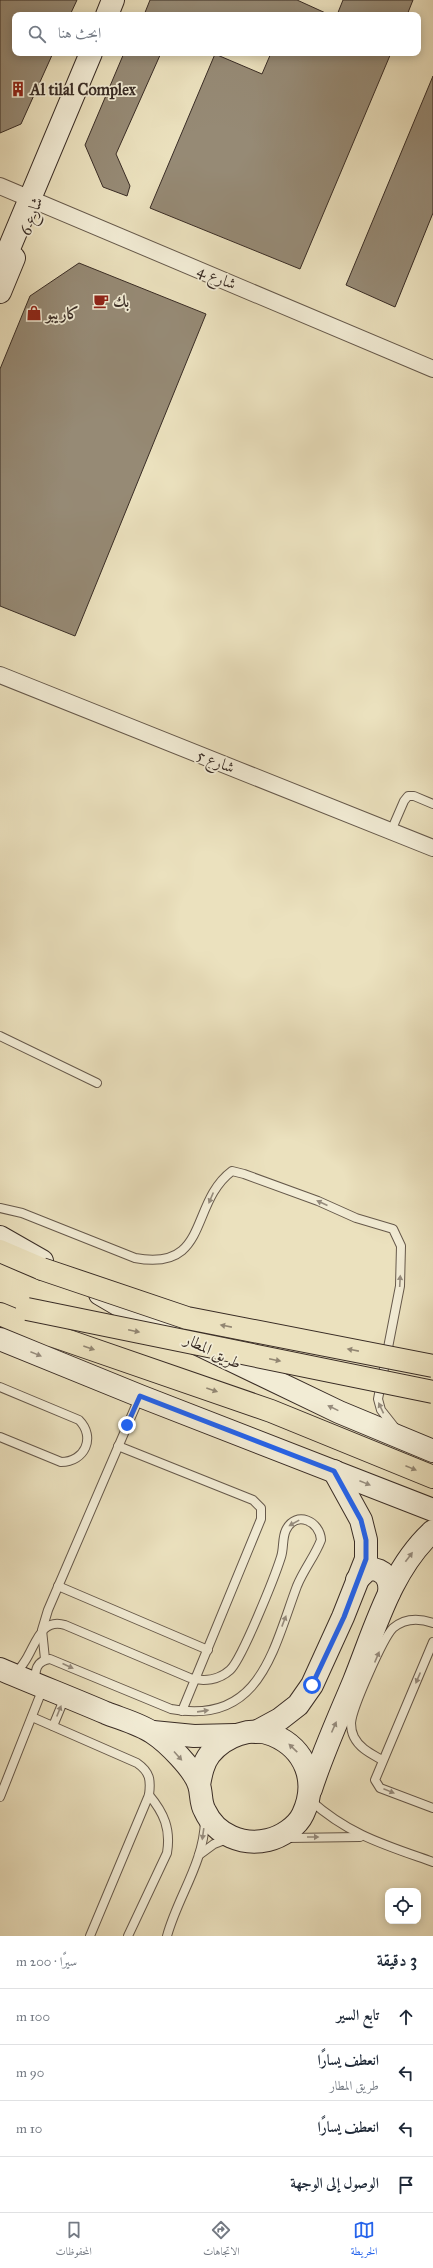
<!DOCTYPE html>
<html lang="ar">
<meta charset="utf-8">
<style>
body{margin:0;font-family:"IM FELL Great Primer",Amiri,serif;background:#f2f2f3;color:#1f2937;direction:rtl}
.controls{position:absolute;right:12px;bottom:12px;display:grid;overflow:hidden;border-radius:8px;box-shadow:0 2px 10px #0003}
.controls button{width:36px;height:36px;display:grid;place-items:center;padding:0;border:0;border-bottom:1px solid #e0e1e3;background:#fff;color:#1f2937;font:20px sans-serif}
.stop{position:absolute;width:12px;height:12px;margin:-9px;border:3px solid #2563eb;border-radius:50%;background:#fff}
.stop.end{background:#2563eb;border-color:#fff;box-shadow:0 1px 4px #0008}
.list{margin:0;padding:0;list-style:none}
h2{display:flex;justify-content:space-between;align-items:center;height:52px;margin:0;padding:0 16px;font-size:17px}
h2 small{font-size:13px;font-weight:400;color:#747a83}
.list li{display:grid;grid-template-columns:26px 1fr auto;gap:12px;align-items:center;box-sizing:border-box;height:56px;padding:0 16px;border-top:1px solid #e0e1e3}
.list b{display:block;font-size:15px;white-space:nowrap}
.list p{margin:0;font-size:13px;white-space:nowrap;color:#747a83}
.list em{font-size:13px;font-style:normal;color:#747a83}
.icon{flex:none;width:22px;height:22px;fill:none;stroke:currentColor;stroke-width:2;stroke-linecap:round;stroke-linejoin:round}
.map{position:relative;flex:none;width:433px;height:1936px;overflow:hidden;direction:ltr}
.search{position:absolute;background:#fff;box-shadow:0 2px 10px #0003;left:12px;right:12px;top:12px;height:44px;display:flex;align-items:center;gap:10px;box-sizing:border-box;padding:0 14px;border-radius:8px;color:#747a83;font-size:15px}
.sheet{height:276px;background:#fff}
nav{display:flex;justify-content:space-around;align-items:center;box-sizing:border-box;height:56px;border-top:1px solid #e0e1e3;background:#fff;font-size:11px;color:#747a83}
nav a{display:grid;justify-items:center;gap:2px}
nav .on{color:#2563eb}
.map>svg:first-child{display:block}
</style>
<div class="map">
<svg width="433" height="1936" viewBox="0 0 433 1936">
<rect width="100%" height="100%" fill="#ebe1be"/>
<filter id="stains"><feTurbulence type="fractalNoise" baseFrequency=".005" numOctaves="4"/><feColorMatrix values="0 0 0 0 .2 0 0 0 0 .09 0 0 0 0 .02 0 0 0 .5 -.17"/></filter>
<radialGradient id="worn" r=".72"><stop offset=".6" stop-color="#630" stop-opacity="0"/><stop offset="1" stop-color="#630" stop-opacity=".3"/></radialGradient>
<g fill="#968a75" stroke="#392c25">
<path d="M0,0H77L70,15H15V53H53L21,124L0,133Z"/>
<path d="M150,0H297L330,15H144Z"/>
<path d="M343,0H413L407,15H337Z"/>
<path d="M124,53H161L116,154L130,186L127,196L103,187L85,145Z"/>
<path d="M271,53H391L300,269L150,208L215,54L262,74Z"/>
<path d="M433,76V213L395,307L346,285Z"/>
<path d="M79,263L206,314L75,636L0,606V369L30,296Z"/>
</g>
<g fill="none" stroke-linecap="round" stroke-linejoin="round">
<g stroke="#66594b" stroke-width="10">
<g id="lane">
<path d="M391,831L404,801L408,796H414L433,804"/>
<path d="M0,1036L97,1083"/>
<path d="M0,1208L22,1213L135,1258C210,1272 189,1203 232,1171L244,1174L318,1201L356,1218L393,1229L401,1246L400,1286L378,1399L381,1410L396,1429"/>
<path d="M0,1387L79,1420C96,1437 85,1462 61,1462L0,1437"/>
<path d="M118,1446L253,1500L261,1508V1519L182,1711"/>
<path d="M58,1586L208,1650"/>
<path d="M433,1642L375,1780L380,1788L433,1808"/>
<path d="M45,1659L42,1630L48,1610L140,1396"/>
<path d="M16,1674C20,1668 25,1662 28,1656C37,1640 43,1618 65,1625L190,1678C204,1682 219,1680 230,1670C242,1659 275,1576 281,1557C284,1548 282,1538 286,1530C296,1510 320,1521 321,1540C315,1556 304,1569 297,1586C273,1650 260,1726 171,1709L50,1659C36,1661 35,1670 35,1683"/>
<path d="M32,1717L137,1763C150,1772 151,1780 149,1795L90,1936"/>
<path d="M53,1726L65,1697"/>
<path d="M382,1760C372,1754 360,1749 354,1737C352,1733 351,1727 351,1723C352,1708 383,1638 393,1628C405,1618 419,1618 433,1623"/>
<path d="M0,1797L43,1688"/>
<path d="M310,1800C349,1835 385,1845 433,1862"/>
<path d="M288,1838L360,1837"/>
<path d="M199,1855L214,1844L227,1839"/>
<path d="M128,1936L167,1853C171,1829 164,1813 149,1795"/>
<path d="M167,1936C178,1896 204,1863 205,1820"/>
</g>
</g>
<g stroke="#66594b" stroke-width="18">
<g id="street">
<path d="M0,186L433,369"/>
<path d="M0,675L433,848"/>
</g>
</g>
<g stroke="#392c25" stroke-width="24">
<g id="secondary">
<path d="M107,15L113,0"/>
<path d="M0,270L91,53"/>
<path d="M0,292L14,258"/>
<path d="M0,1237L42,1261"/>
<path d="M100,1294L129,1311L339,1412L433,1451"/>
<path d="M0,1339L140,1396L433,1510"/>
<path d="M357,1580L368,1569C383,1568 391,1578 389,1593"/>
<path d="M0,1669C35,1684 71,1698 106,1713C121,1719 140,1724 153,1733C167,1742 194,1769 199,1785C202,1794 200,1803 205,1811C216,1835 243,1846 268,1840C281,1837 297,1827 303,1814C318,1782 306,1749 273,1735C251,1726 225,1736 210,1754C203,1763 201,1774 199,1785"/>
<path d="M153,1732L194,1736L235,1735"/>
<path d="M256,1732L280,1719L298,1705L312,1685L343,1617L366,1559V1540L361,1520L334,1471"/>
<path d="M311,1789C323,1752 339,1717 354,1681C375,1629 391,1569 433,1531"/>
</g>
</g>
<g stroke="#392c25" stroke-width="24">
<g id="highway">
<path d="M0,1251L42,1269"/>
<path d="M0,1314L51,1335L271,1411L433,1477"/>
</g>
</g>
<use href="#lane" stroke="#f2ecd5" stroke-width="8"/>
<use href="#street" stroke="#f2ecd5" stroke-width="16"/>
<use href="#secondary" stroke="#f2ecd5" stroke-width="22"/>
<use href="#highway" stroke="#ebe1be" stroke-width="22"/>
<g stroke="#392c25" stroke-width="24" stroke-linecap="butt">
<g id="highway-bridge">
<path d="M42,1269L187,1318L433,1366"/>
<path d="M27,1309L433,1392"/>
</g>
</g>
<use href="#highway-bridge" stroke="#ebe1be" stroke-width="22"/>
</g>
<defs><path id="oneway-solid" d="M-6-.8H1V-3.2L6.5 0L1 3.2V.8H-6Z"/></defs>
<g fill="#968c7d">
<use href="#oneway-solid" transform="translate(211 1198) rotate(113)"/>
<use href="#oneway-solid" transform="translate(322 1203) rotate(-156)"/>
<use href="#oneway-solid" transform="translate(400 1281) rotate(-87)"/>
<use href="#oneway-solid" transform="translate(36 1354) rotate(22)"/>
<use href="#oneway-solid" transform="translate(333 1408) rotate(-154)"/>
<use href="#oneway-solid" transform="translate(381 1408) rotate(-115)"/>
<use href="#oneway-solid" transform="translate(365 1483) rotate(22)"/>
<use href="#oneway-solid" transform="translate(294 1523) rotate(151)"/>
<use href="#oneway-solid" transform="translate(409 1557) rotate(-53)"/>
<use href="#oneway-solid" transform="translate(284 1621) rotate(-69)"/>
<use href="#oneway-solid" transform="translate(377 1657) rotate(-67)"/>
<use href="#oneway-solid" transform="translate(68 1666) rotate(24)"/>
<use href="#oneway-solid" transform="translate(418 1678) rotate(113)"/>
<use href="#oneway-solid" transform="translate(59 1711) rotate(-68)"/>
<use href="#oneway-solid" transform="translate(203 1711) rotate(-8)"/>
<use href="#oneway-solid" transform="translate(334 1727) rotate(-66)"/>
<use href="#oneway-solid" transform="translate(293 1748) rotate(-136)"/>
<use href="#oneway-solid" transform="translate(178 1756) rotate(48)"/>
<use href="#oneway-solid" transform="translate(389 1791) rotate(22)"/>
<use href="#oneway-solid" transform="translate(203 1834) rotate(98)"/>
<use href="#oneway-solid" transform="translate(313 1837)"/>
</g>
<g fill="#928672">
<use href="#oneway-solid" transform="translate(226 1326) rotate(-169)"/>
<use href="#oneway-solid" transform="translate(134 1331) rotate(12)"/>
<use href="#oneway-solid" transform="translate(89 1348) rotate(19)"/>
<use href="#oneway-solid" transform="translate(353 1350) rotate(-169)"/>
<use href="#oneway-solid" transform="translate(275 1360) rotate(12)"/>
<use href="#oneway-solid" transform="translate(212 1390) rotate(19)"/>
<use href="#oneway-solid" transform="translate(411 1468) rotate(22)"/>
</g>
<g fill="none" stroke-linecap="round" stroke-linejoin="round">
<path stroke="#2563eb" stroke-width="5" d="M127,1425L140,1396L334,1471L361,1520L366,1540V1559L344,1617L312,1685"/>
</g>
<defs>
<g id="building-bare" transform="scale(1.2)"><path d="M-4-6H4V6H1V3H-1V6H-4ZM-2.5-4.3h1.7v1.8h-1.7ZM.8-4.3h1.7v1.8H.8ZM-2.5-1h1.7V.8h-1.7ZM.8-1h1.7V.8H.8Z" fill="#8f2418" stroke="#f2ecd5" stroke-width="2.5" paint-order="stroke"/></g>
<g id="cafe-bare" transform="scale(1.2)"><path d="M-5.5-4.5H6V0H3Q3 3.5 0 3.5H-2.5Q-5.5 3.5-5.5 0ZM3-3.2v2h1.7v-2ZM-6 4.5H4V6H-6Z" fill="#8f2418" stroke="#f2ecd5" stroke-width="2.5" paint-order="stroke"/></g>
<g id="shop-bare" transform="scale(1.2)"><path d="M-5-2.5h2.3a2.7 3.5 0 0 1 5.4 0H5L5.5 6h-11ZM-1.5-2.5h3a1.5 2.3 0 0 0-3 0Z" fill="#8f2418" stroke="#f2ecd5" stroke-width="2.5" paint-order="stroke"/></g>
</defs>
<g fill-rule="evenodd">
<use href="#building-bare" x="18" y="89"/>
<use href="#cafe-bare" x="101" y="301"/>
<use href="#shop-bare" x="34" y="313"/>
</g>
<g text-anchor="middle" dominant-baseline="central" stroke-width="3.5" stroke-linejoin="round" paint-order="stroke">
<g font-size="16" font-weight="bold" fill="#392c25" stroke="#f2ecd5" text-anchor="start">
<text x="30" y="89">Al tilal Complex</text>
<text x="113" y="301">بك</text>
<text x="46" y="313">كاريبو</text>
</g>
<g font-size="16" fill="#392c25" stroke="#f2ecd5">
<text transform="translate(31 216) rotate(-70)">شارع 6</text>
<text transform="translate(217 277) rotate(23)">شارع 4</text>
<text transform="translate(216 761) rotate(22)">شارع 5</text>
<text transform="translate(213 1351) rotate(26)">طريق المطار</text>
</g>
</g>
<rect width="100%" height="100%" filter="url(#stains)"/>
<rect width="100%" height="100%" fill="url(#worn)"/>
</svg>
<div class="controls">
<button><svg class="icon" aria-label="locate" viewBox="0 0 24 24"><circle cx="12" cy="12" r="6"/><path d="M12 2v4M12 18v4M2 12h4M18 12h4"/></svg></button>
</div>
<div class="stop" style="left:312px;top:1685px"></div>
<div class="stop end" style="left:127px;top:1425px"></div>
<div class="search"><svg class="icon" aria-label="search" viewBox="0 0 24 24"><circle cx="10" cy="10" r="6"/><path d="M15 15l6 6"/></svg>ابحث هنا</div>
</div>
<section class="sheet">
<h2>3 دقيقة<small>سيرًا · 200 m</small></h2>
<ul class="list">
<li><svg class="icon" aria-label="ahead" viewBox="0 0 24 24"><path d="M12 20V5M6 11l6-6 6 6"/></svg><div><b>تابع السير</b></div><em>100 m</em></li>
<li><svg class="icon" aria-label="left" viewBox="0 0 24 24"><path d="M17 20v-9H6M10 6l-5 5 5 5"/></svg><div><b>انعطف يسارًا</b><p>طريق المطار</p></div><em>90 m</em></li>
<li><svg class="icon" aria-label="left" viewBox="0 0 24 24"><path d="M17 20v-9H6M10 6l-5 5 5 5"/></svg><div><b>انعطف يسارًا</b></div><em>10 m</em></li>
<li><svg class="icon" aria-label="arrive" viewBox="0 0 24 24"><path d="M6 21V4h12l-3 4 3 4H6"/></svg><div><b>الوصول إلى الوجهة</b></div></li>
</ul>
</section>
<nav>
<a class="on"><svg class="icon" aria-label="map" viewBox="0 0 24 24"><path d="M3 6l6-2 6 2 6-2v14l-6 2-6-2-6 2zM9 4v14M15 6v14"/></svg>الخريطة</a>
<a><svg class="icon" aria-label="directions" viewBox="0 0 24 24"><path d="M12 3l9 9-9 9-9-9zM9 14v-3h6M13 9l2 2-2 2"/></svg>الاتجاهات</a>
<a><svg class="icon" aria-label="saved" viewBox="0 0 24 24"><path d="M7 4h10v16l-5-4-5 4z"/></svg>المحفوظات</a>
</nav>
